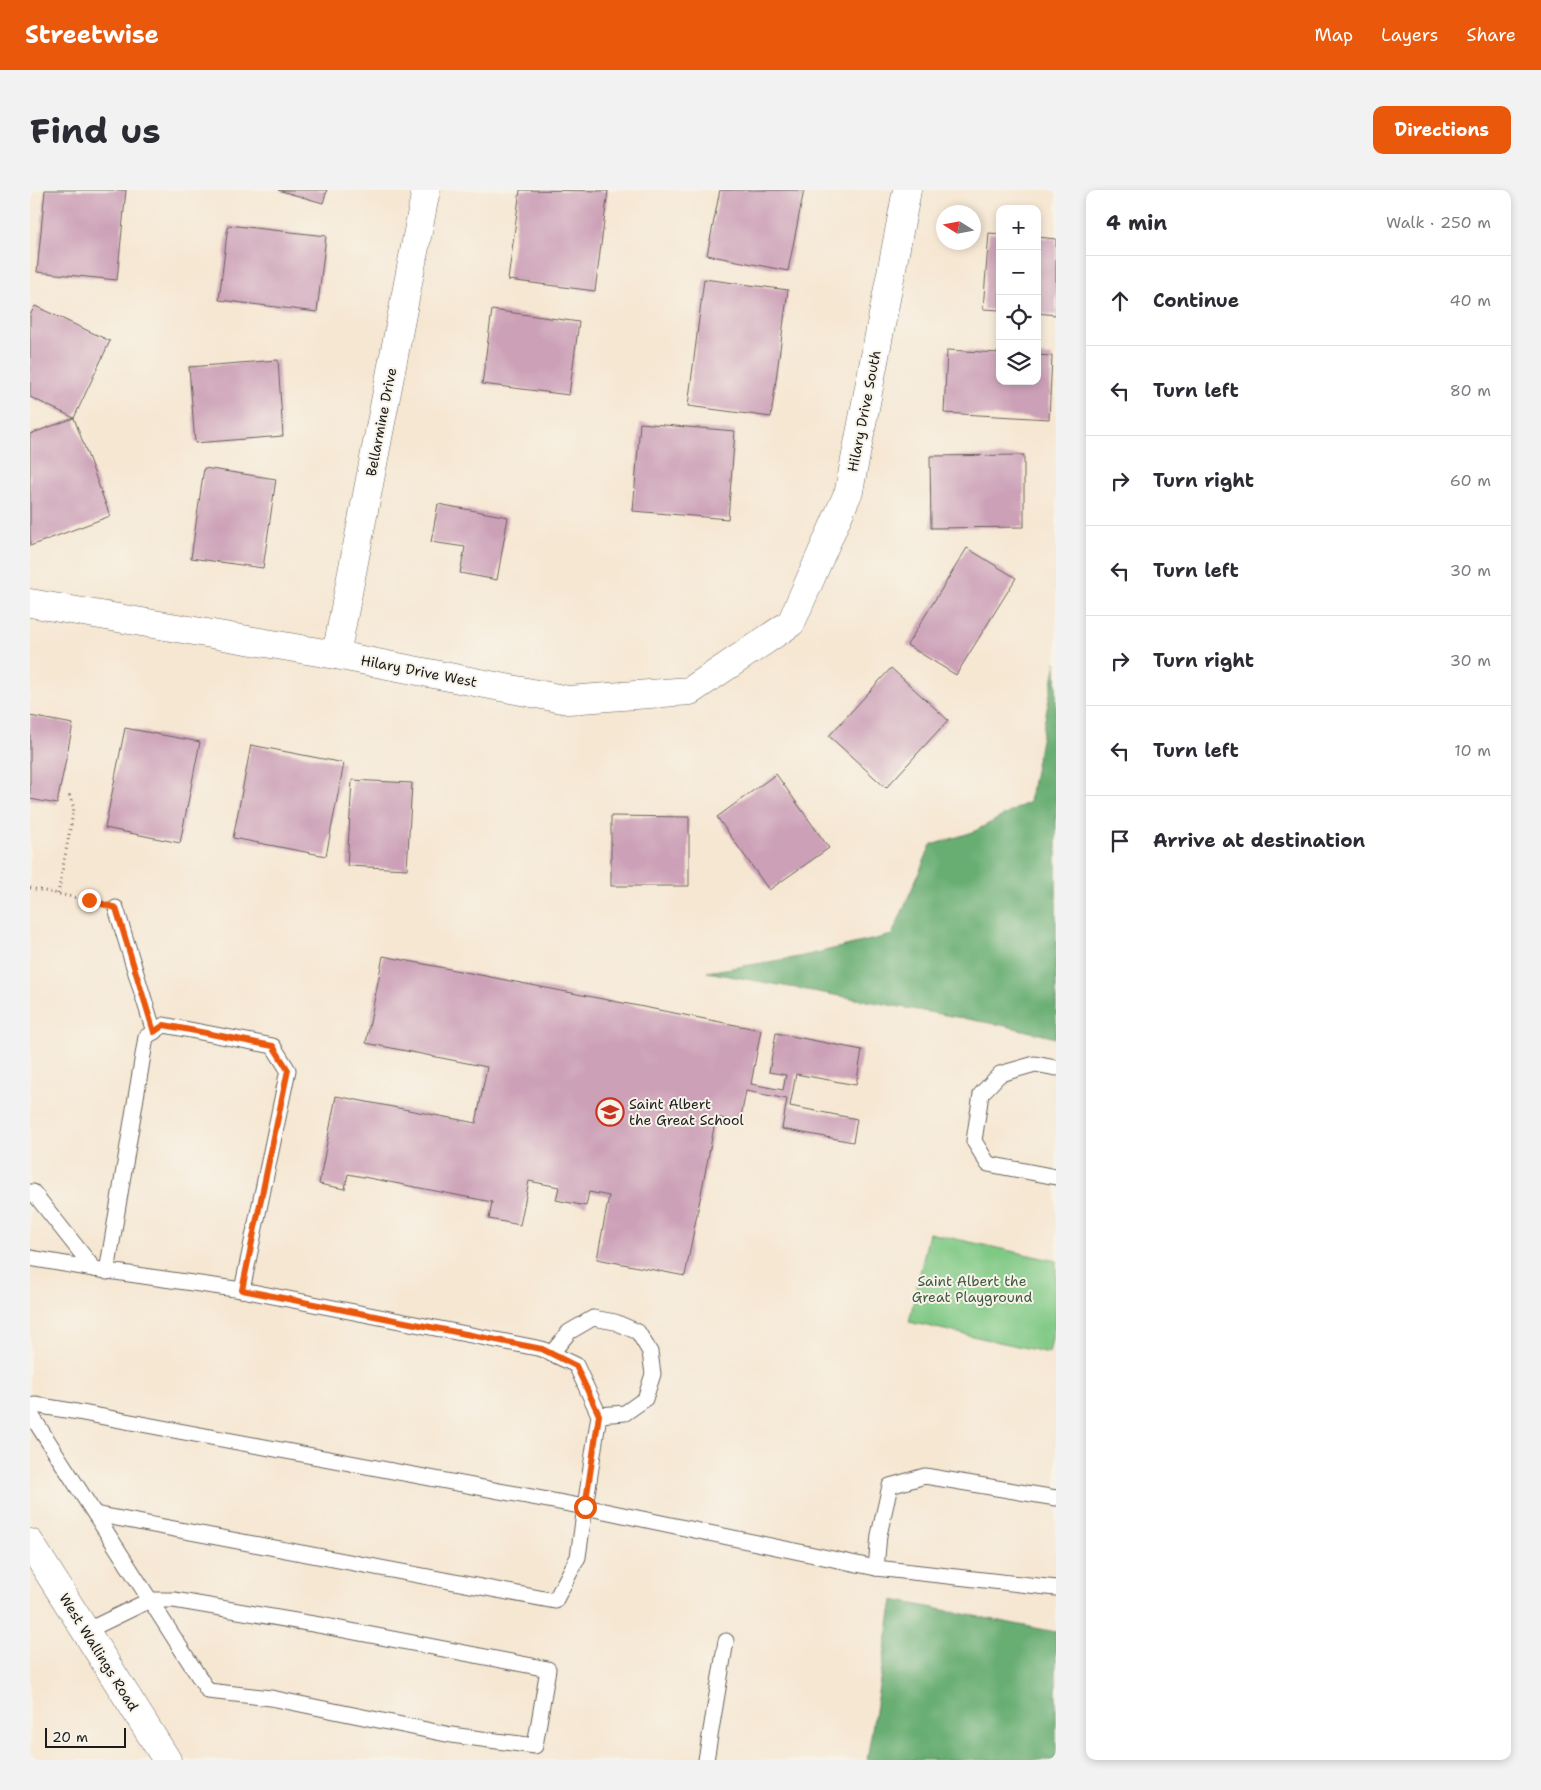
<!DOCTYPE html>
<meta charset="utf-8">
<style>
body{margin:0;font-family:"Shantell Sans",sans-serif;background:#f2f2f3;color:#2b2b33}
.controls{position:absolute;right:15px;top:15px;display:grid;overflow:hidden;border-radius:10px;box-shadow:0 2px 8px #0003}
.controls button{width:45px;height:45px;display:grid;place-items:center;padding:0;border:0;border-bottom:1px solid #e1e1e2;background:#fff;color:#2b2b33;font:25px sans-serif}
.compass{position:absolute;left:906px;top:15px;width:45px;height:45px;border-radius:50%;background:#fff;box-shadow:0 2px 8px #0003;rotate:281deg}
.scale{position:absolute;left:15px;bottom:12px;width:81px;box-sizing:border-box;padding-left:5px;border:2px solid #1c1c1c;border-top:0;font-size:14px;line-height:18px;white-space:nowrap;color:#1c1c1c;-webkit-text-stroke:4px #f7f3e8;paint-order:stroke}
.stop{position:absolute;width:15px;height:15px;margin:-11px;border:4px solid #ea580c;border-radius:50%;background:#fff}
.stop.end{background:#ea580c;border-color:#fff;box-shadow:0 1px 5px #0008}
.list{margin:0;padding:0;list-style:none}
h2{display:flex;justify-content:space-between;align-items:center;height:65px;margin:0;padding:0 20px;font-size:21px}
h2 small{font-size:16px;font-weight:400;color:#7c7c81}
.list li{display:grid;grid-template-columns:32px 1fr auto;gap:15px;align-items:center;box-sizing:border-box;height:90px;padding:0 20px;border-top:1px solid #e1e1e2}
.list b{display:block;font-size:19px;white-space:nowrap}
.list em{font-size:16px;font-style:normal;color:#7c7c81}
.icon{flex:none;width:28px;height:28px;fill:none;stroke:currentColor;stroke-width:2;stroke-linecap:round;stroke-linejoin:round}
.map{position:relative;flex:none;width:1026px;height:1570px;overflow:hidden;border-radius:10px}
header{display:flex;align-items:center;gap:30px;box-sizing:border-box;height:70px;padding:0 25px;background:#ea580c;color:#fff}
header strong{font-size:24px}
nav{display:flex;gap:28px;margin-inline-start:auto;font-size:18px}
.intro{display:flex;align-items:center;justify-content:space-between;box-sizing:border-box;height:120px;padding:0 30px}
h1{margin:0;font-size:35px}
.button{padding:12px 22px;border-radius:10px;background:#ea580c;color:#fff;font-size:18px;font-weight:700}
main{display:flex;gap:30px;padding:0 30px}
aside{flex:1;background:#fff;border-radius:10px;box-shadow:0 2px 8px #0003}
.map>svg:first-child{display:block}
</style>
<header>
<strong>Streetwise</strong>
<nav><a>Map</a><a>Layers</a><a>Share</a></nav>
</header>
<div class="intro"><h1>Find us</h1><a class="button">Directions</a></div>
<main>
<div class="map">
<svg width="1026" height="1570" viewBox="0 0 1026 1570">
<rect width="100%" height="100%" fill="#f7f3e8"/>
<filter id="ink" filterUnits="userSpaceOnUse"><feTurbulence type="fractalNoise" baseFrequency=".02" numOctaves="2"/><feDisplacementMap in="SourceGraphic" scale="10" xChannelSelector="R" yChannelSelector="G"/><feConvolveMatrix kernelMatrix="1 2 1 2 8 2 1 2 1" color-interpolation-filters="sRGB"/></filter>
<filter id="wash" filterUnits="userSpaceOnUse"><feTurbulence type="fractalNoise" baseFrequency=".0096" numOctaves="4" result="noise"/><feDisplacementMap in="SourceGraphic" scale="20" xChannelSelector="R" yChannelSelector="G"/><feGaussianBlur stdDeviation="1.12" result="paint"/><feColorMatrix in="noise" values="0 0 0 0 0 0 0 0 0 0 0 0 0 0 0 0 0 1.4 0 .05"/><feComposite in="paint" operator="in"/></filter>
<g filter="url(#wash)">
<rect width="100%" height="100%" fill="#f6e7d3"/>
<path fill="#80c985" stroke="#4e7250" d="M899,1043L1026,1071V1128L1019,1163L879,1132Z"/>
<g fill="#68ad72" stroke="#426447">
<path d="M1026,472V848L976,836L677,782L769,767L862,745L901,655L943,642L999,612Z"/>
<path d="M863,1410L1026,1442V1570H837Z"/>
</g>
<g id="blocks">
<g fill="#cca0b7">
<path d="M15,0H96L87,90L7,82Z"/>
<path d="M248,0H297L293,13Z"/>
<path d="M490,0L578,1L565,101L478,90Z"/>
<path d="M690,0H774L758,81L677,65Z"/>
<path d="M198,35L296,46L287,122L189,110Z"/>
<path d="M959,43L970,44V120L953,119Z"/>
<path d="M1007,47L1026,49V125L1007,123Z"/>
<path d="M674,89L758,100L741,227L658,216Z"/>
<path d="M5,116L80,151L44,228L0,207V125Z"/>
<path d="M462,120L549,132L539,205L452,194Z"/>
<path d="M917,160L970,163V191H1007V165L1022,166L1019,229L914,223Z"/>
<path d="M248,170L253,246L165,253L159,177Z"/>
<path d="M44,228L80,326L0,356V244Z"/>
<path d="M610,233L705,241L698,329L603,321Z"/>
<path d="M994,265V337L901,338L900,266Z"/>
<path d="M174,278L246,289L233,378L161,368Z"/>
<path d="M408,314L478,327L467,390L430,383L435,357L401,352Z"/>
<path d="M937,358L986,388L926,485L877,455Z"/>
<path d="M861,478L918,530L856,598L799,546Z"/>
<path d="M0,526L43,534L27,614L0,609Z"/>
<path d="M95,538L170,552L150,653L75,638Z"/>
<path d="M221,555L314,573L296,666L203,648Z"/>
<path d="M746,584L799,658L739,700L687,627Z"/>
<path d="M322,590L382,593L377,679L317,676Z"/>
<path d="M581,626L659,627V696H581Z"/>
<path d="M353,766L731,840L721,894L753,900L756,885L739,882L746,843L832,860L826,895L766,884L760,916L827,929L823,952L752,939L757,909L716,901L710,932L686,927L655,1086L567,1069L579,1006L559,1002L556,1016L526,1010L529,997L499,991L490,1035L459,1029L462,1012L318,984L315,999L289,994L306,906L446,933L457,877L336,853Z"/>
</g>
</g>
</g>
<g filter="url(#ink)">
<use href="#blocks" fill-opacity="0" stroke="#68635c" stroke-width="1"/>
<g fill="none" stroke-linecap="round" stroke-linejoin="round">
<g stroke="#68635c" stroke-width="17">
<g id="service">
<path d="M86,718L124,842"/>
<path d="M1026,878L1005,874L970,884L951,904L944,951L958,974L1026,987"/>
<path d="M0,1002H3L64,1079L212,1100L512,1159L546,1175L569,1225L555,1317L42,1221L5,1215L0,1218"/>
<path d="M0,1068L64,1079"/>
<path d="M77,1082L116,847L134,835L243,856L258,880L212,1100"/>
<path d="M521,1164L539,1142L563,1128L585,1132L608,1142L620,1162L623,1184L615,1209L595,1223L569,1225"/>
<path d="M0,1223L120,1410L56,1441"/>
<path d="M65,1324L525,1411L548,1367L555,1317L846,1378L1026,1398"/>
<path d="M846,1378L849,1345L860,1296L895,1286L1026,1308"/>
<path d="M120,1410H144L289,1435L518,1479L505,1556L421,1545L241,1508L178,1501Z"/>
<path d="M676,1570L696,1451"/>
</g>
</g>
<g stroke="#68635c" stroke-width="29">
<g id="minor">
<path d="M0,413L306,465L538,510L660,501L761,433L819,301L877,0"/>
<path d="M306,465L396,0"/>
</g>
</g>
<g stroke="#68635c" stroke-width="29">
<path id="tertiary" d="M0,1353L137,1570"/>
</g>
<g stroke="#68635c" stroke-width="3" stroke-dasharray="1 4" stroke-linecap="butt">
<path d="M0,698L67,712"/>
<path d="M28,704L44,618L39,604"/>
</g>
<use href="#service" stroke="#fff" stroke-width="15"/>
<use href="#minor" stroke="#fff" stroke-width="28"/>
<use href="#tertiary" stroke="#fff" stroke-width="28"/>
</g>
</g>
<g fill="none" stroke-linecap="round" stroke-linejoin="round" filter="url(#ink)">
<path stroke="#ea580c" stroke-width="6" d="M59,710L86,718L124,842L134,835L243,856L258,880L212,1100L512,1159L546,1176L569,1225L555,1317"/>
</g>
<defs>
<g id="school-ring" transform="scale(1.4375)"><circle r="9.5" fill="#f7f3e8" stroke="#c8321e" stroke-width="1.5"/><path d="M0-5L7-2L0 1L-7-2ZM-4 1L0 2.5L4 1V4Q0 6-4 4Z" fill="#c8321e"/></g>
</defs>
<g fill-rule="evenodd">
<use href="#school-ring" x="580" y="922"/>
</g>
<g text-anchor="middle" dominant-baseline="central" stroke-width="4" stroke-linejoin="round" paint-order="stroke">
<g font-size="14" fill="#1c1c1c" stroke="#f7f3e8">
<text transform="translate(834 221) rotate(-79)">Hilary Drive South</text>
<text transform="translate(351 232) rotate(-79)">Bellarmine Drive</text>
<text transform="translate(389 481) rotate(11)">Hilary Drive West</text>
<text transform="translate(69 1462) rotate(58)">West Wallings Road</text>
</g>
<g font-size="14" fill="#1c1c1c" stroke="#f7f3e8" text-anchor="start">
<text x="599" y="914">Saint Albert<tspan x="599" dy="16">the Great School</tspan></text>
</g>
<g font-size="14" fill="#3f5941" stroke="#f7f3e8">
<text x="942" y="1091">Saint Albert the<tspan x="942" dy="16">Great Playground</tspan></text>
</g>
</g>
</svg>
<div class="controls">
<button>+</button>
<button>−</button>
<button><svg class="icon" aria-label="locate" viewBox="0 0 24 24"><circle cx="12" cy="12" r="6"/><path d="M12 2v4M12 18v4M2 12h4M18 12h4"/></svg></button>
<button><svg class="icon" aria-label="layers" viewBox="0 0 24 24"><path d="M12 4l9 5-9 5-9-5zM3 14l9 5 9-5"/></svg></button>
</div>
<svg class="compass" viewBox="-18 -18 36 36"><path d="M0-13l5 13h-10z" fill="#e53935"/><path d="M0 13l5-13h-10z" fill="#7c7c81"/></svg>
<div class="scale">20 m</div>
<div class="stop" style="left:555px;top:1317px"></div>
<div class="stop end" style="left:59px;top:710px"></div>
</div>
<aside>
<h2>4 min<small>Walk · 250 m</small></h2>
<ul class="list">
<li><svg class="icon" aria-label="ahead" viewBox="0 0 24 24"><path d="M12 20V5M6 11l6-6 6 6"/></svg><div><b>Continue</b></div><em>40 m</em></li>
<li><svg class="icon" aria-label="left" viewBox="0 0 24 24"><path d="M17 20v-9H6M10 6l-5 5 5 5"/></svg><div><b>Turn left</b></div><em>80 m</em></li>
<li><svg class="icon" aria-label="right" viewBox="0 0 24 24"><path d="M7 20v-9h11M14 6l5 5-5 5"/></svg><div><b>Turn right</b></div><em>60 m</em></li>
<li><svg class="icon" aria-label="left" viewBox="0 0 24 24"><path d="M17 20v-9H6M10 6l-5 5 5 5"/></svg><div><b>Turn left</b></div><em>30 m</em></li>
<li><svg class="icon" aria-label="right" viewBox="0 0 24 24"><path d="M7 20v-9h11M14 6l5 5-5 5"/></svg><div><b>Turn right</b></div><em>30 m</em></li>
<li><svg class="icon" aria-label="left" viewBox="0 0 24 24"><path d="M17 20v-9H6M10 6l-5 5 5 5"/></svg><div><b>Turn left</b></div><em>10 m</em></li>
<li><svg class="icon" aria-label="arrive" viewBox="0 0 24 24"><path d="M6 21V4h12l-3 4 3 4H6"/></svg><div><b>Arrive at destination</b></div></li>
</ul>
</aside>
</main>
